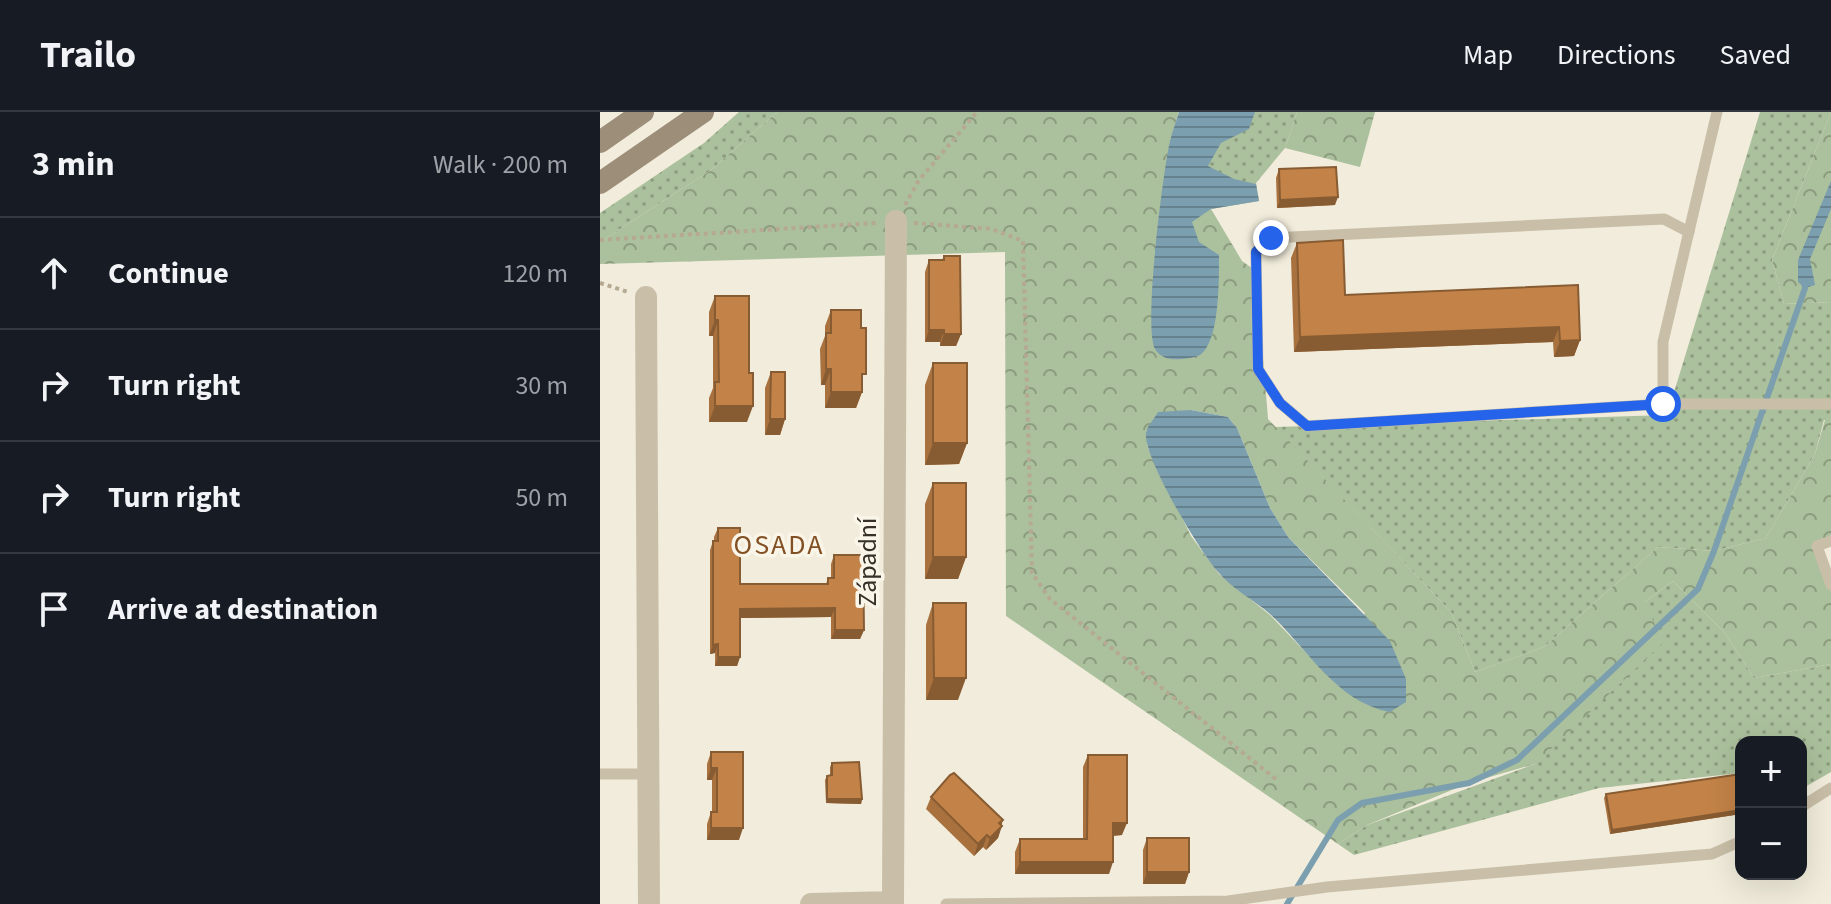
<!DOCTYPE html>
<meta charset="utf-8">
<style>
body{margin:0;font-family:"Source Sans 3",sans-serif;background:#20242c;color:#f1f3f6}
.controls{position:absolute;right:24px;bottom:24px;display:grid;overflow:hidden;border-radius:16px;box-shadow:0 8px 32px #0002}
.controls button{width:72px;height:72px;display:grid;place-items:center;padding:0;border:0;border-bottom:2px solid #363941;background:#171b24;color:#f1f3f6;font:40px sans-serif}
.stop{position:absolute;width:24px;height:24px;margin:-18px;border:6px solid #2563eb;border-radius:50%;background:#fff}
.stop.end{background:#2563eb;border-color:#fff;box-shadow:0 2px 8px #0008}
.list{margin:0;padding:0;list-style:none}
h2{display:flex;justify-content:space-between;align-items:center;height:104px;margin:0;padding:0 32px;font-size:34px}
h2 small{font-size:26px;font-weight:400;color:#9ea1a6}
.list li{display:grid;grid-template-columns:52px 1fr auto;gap:24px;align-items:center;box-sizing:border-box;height:112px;padding:0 32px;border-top:2px solid #363941}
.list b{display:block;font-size:30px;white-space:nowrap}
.list em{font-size:26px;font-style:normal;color:#9ea1a6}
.icon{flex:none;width:44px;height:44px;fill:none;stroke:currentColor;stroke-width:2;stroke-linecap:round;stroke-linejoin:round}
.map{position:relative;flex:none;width:1231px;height:792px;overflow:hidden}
header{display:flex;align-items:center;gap:48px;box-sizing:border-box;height:112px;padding:0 40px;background:#171b24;border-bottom:2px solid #363941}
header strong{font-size:38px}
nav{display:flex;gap:44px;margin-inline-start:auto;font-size:28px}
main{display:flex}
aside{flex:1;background:#171b24}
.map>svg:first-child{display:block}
</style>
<header>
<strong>Trailo</strong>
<nav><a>Map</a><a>Directions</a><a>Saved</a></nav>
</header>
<main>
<aside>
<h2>3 min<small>Walk · 200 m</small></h2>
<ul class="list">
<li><svg class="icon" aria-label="ahead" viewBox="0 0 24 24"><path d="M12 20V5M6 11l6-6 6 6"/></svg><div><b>Continue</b></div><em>120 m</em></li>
<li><svg class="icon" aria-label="right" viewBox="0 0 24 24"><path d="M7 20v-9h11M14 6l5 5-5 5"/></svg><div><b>Turn right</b></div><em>30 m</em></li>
<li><svg class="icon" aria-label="right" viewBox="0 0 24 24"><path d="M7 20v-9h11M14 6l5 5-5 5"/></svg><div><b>Turn right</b></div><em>50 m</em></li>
<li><svg class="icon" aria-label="arrive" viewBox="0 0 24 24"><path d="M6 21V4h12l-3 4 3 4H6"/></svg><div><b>Arrive at destination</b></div></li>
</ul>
</aside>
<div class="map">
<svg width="1231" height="792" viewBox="0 0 1231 792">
<defs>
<pattern id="grass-dots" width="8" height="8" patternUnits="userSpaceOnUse" patternTransform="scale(2)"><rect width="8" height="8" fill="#abc09c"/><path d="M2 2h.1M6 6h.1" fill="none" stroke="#8c9c7f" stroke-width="1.8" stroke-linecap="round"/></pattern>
<pattern id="forest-crowns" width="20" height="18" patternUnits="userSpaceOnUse" patternTransform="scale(2)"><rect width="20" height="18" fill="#abc09c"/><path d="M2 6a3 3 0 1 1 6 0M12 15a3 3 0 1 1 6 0" fill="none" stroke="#8c9c7f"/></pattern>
<pattern id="water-rules" width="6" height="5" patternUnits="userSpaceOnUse" patternTransform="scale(2)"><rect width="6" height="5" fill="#7b9fae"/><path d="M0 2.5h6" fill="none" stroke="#66828e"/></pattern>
</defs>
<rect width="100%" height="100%" fill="#f1ecdb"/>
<g fill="url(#grass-dots)">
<path d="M139,0H177L111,58L0,130V101L104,31Z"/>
<path d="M579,0H697L685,36L656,71L659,89L611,97L591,110Z"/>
<path d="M1160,0H1231L1172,148L1184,192L1231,190V308H1224L1215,342L1166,426L1114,439L1058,435L944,535L875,560L851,500L675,315L1067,303Z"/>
<path d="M1073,469L1125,521L1154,566L1231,552V660L1205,675L1201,668V630H1141V661L999,676L754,743L738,732L767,713L935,652L1045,490Z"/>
</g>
<g fill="url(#forest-crowns)" fill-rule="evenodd">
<path d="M177,0H579L570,29L591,110L611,97L642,149L656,159L668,307L851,500L875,560L944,535L1058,435L1114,439L1166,426L1215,342L1225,308H1231V423L1217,435L1231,473V552L1154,566L1125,521L1073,469L1045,490L1063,531L935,652L869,671L767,713L738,732L406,504L405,140L0,152V130L111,58ZM591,298L628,305L637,316L670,396L688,425L765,501L731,567L670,503L619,462L591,424L548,336L546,319Z"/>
<path d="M697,0H775L760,55L685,36Z"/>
<path d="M1231,0V190L1184,192L1172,148Z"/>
</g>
<g fill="url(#water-rules)">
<path d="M579,0H655L649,17L621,31L608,54L634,67L656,72L659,89L611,97L592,110L599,130L619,143C619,166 620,229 600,243C595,246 588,246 582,247C572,248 561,247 555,237C543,215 563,60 570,29C572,20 576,10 579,0Z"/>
<path d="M1231,69V97L1210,147L1215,173L1205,176L1198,170V148Z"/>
<path d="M591,298L628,305L637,316L670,396L688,425L790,529L806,567V590L790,600C736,590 708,537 670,502C654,488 632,477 618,460C600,440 543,345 546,321C547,314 555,306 558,300Z"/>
</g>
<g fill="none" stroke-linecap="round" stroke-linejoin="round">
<path stroke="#7b9fae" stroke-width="6" d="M687,792L738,708L762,691L869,671L917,648L1098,477L1114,439L1205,176L1204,170"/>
<g stroke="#b5a992" stroke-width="4" stroke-dasharray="4 4" stroke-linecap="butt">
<path d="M305,93L319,68L377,0"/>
<path d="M314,111L392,117L423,129L432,461L450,487L677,668"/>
<path d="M0,128L277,111"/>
<path d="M0,171L28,180"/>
</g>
<g stroke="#c9bfa8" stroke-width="11">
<path d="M1117,0L1063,230V292H1231"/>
<path d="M1063,292L707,314L680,291L658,257L656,140L671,126L1064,107L1089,120"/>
<path d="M1231,429L1217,434L1231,473"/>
<path d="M0,662H48"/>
<path d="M1201,695L1231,676"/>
<path d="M346,792L628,789L727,775L1112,742L1141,729"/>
</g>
<g stroke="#c9bfa8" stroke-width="22">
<path d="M46,185L49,792"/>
<path d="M211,792L293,790L296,109"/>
</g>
<g stroke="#9d8e79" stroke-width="22">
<path d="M0,30L43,0"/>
<path d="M0,71L103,0"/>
</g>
</g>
<g fill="#a8713e">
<path d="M679,57L735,93L677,96L676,66Z"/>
<path d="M697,131L745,183L978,173L980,228L974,244L954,245L953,230L694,240L691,146Z"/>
<path d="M344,144L361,222L356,234H340V230H325V160L329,148H342Z"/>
<path d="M115,184L147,310H109V286L113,276V224H109V200Z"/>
<path d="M231,198L262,273V280L256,296H225V273H221L220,237L225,224V214Z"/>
<path d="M333,251L367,331L359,352L325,353V273Z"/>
<path d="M171,260L185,307L180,323H165V276Z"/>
<path d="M333,371L366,445L358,467H325V392Z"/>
<path d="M118,416L140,472H226L228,466H231V452L234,443L264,518L260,527H231V505L140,506V545L137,554H115V541L110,542V438L113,429H114V425Z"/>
<path d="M333,491L358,588H326V513Z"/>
<path d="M111,640L139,728H107V712L111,700H112V668H107V652Z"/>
<path d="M488,643L522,723L513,724L509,762H415V740L420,727H483V655Z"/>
<path d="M232,651L262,687L261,692L226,691L225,668L227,664L230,663V655Z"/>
<path d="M1141,662V702L1010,722L1004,686L1006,682Z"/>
<path d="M331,685L403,708L398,726L386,738L383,735L374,744L326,697Z"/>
<path d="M547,726L589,760L585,772H543V738Z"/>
</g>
<g fill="#885c32">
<path d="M738,85L735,93L677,96L680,88Z"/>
<path d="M115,208H118L113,224H109Z"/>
<path d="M959,215L953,230L694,240L700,225Z"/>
<path d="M329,218H344L340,230H325Z"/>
<path d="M344,222H361L356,234H340Z"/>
<path d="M980,228L974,244L954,245L960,229Z"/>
<path d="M226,257H231L225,273H221Z"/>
<path d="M231,280H262L256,296H225Z"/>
<path d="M115,294H153L147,310H109Z"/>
<path d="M170,307H185L180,323H165Z"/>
<path d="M333,331H367L359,352L325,353Z"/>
<path d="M333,445H366L358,467H325Z"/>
<path d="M235,496L231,505L137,506L140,497Z"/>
<path d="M235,518H264L260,527H231Z"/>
<path d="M118,532L115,541L110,542L113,533Z"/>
<path d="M118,545H140L137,554H115Z"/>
<path d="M334,566H366L358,588H326Z"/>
<path d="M111,656H117L112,668H107Z"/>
<path d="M227,687H262L261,692L226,691Z"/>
<path d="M1141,698V702L1010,722L1012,718Z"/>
<path d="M403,708L399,717L402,714L398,726L386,738L390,726Z"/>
<path d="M513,711H527L522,723L508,724Z"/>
<path d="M111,716H143L139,728H107Z"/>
<path d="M387,723L383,735L374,744L378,732Z"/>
<path d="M420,750H513L509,762H415Z"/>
<path d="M547,760H589L585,772H543Z"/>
</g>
<g fill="#c38348" stroke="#885c32" stroke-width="2">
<path d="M736,55L738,85L680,88L679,57Z"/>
<path d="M743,128L745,183L978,173L980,228L960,229L959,215L700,225L697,131Z"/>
<path d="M344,144H360L361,222H344V218H329V148H344Z"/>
<path d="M115,184H149V261H153V294H115V270H119L118,208H115Z"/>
<path d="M231,198H261V216H266V262H262V280H231V257H226V221H231Z"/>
<rect x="333" y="251" width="34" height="80"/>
<path d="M171,260H185V307H170Z"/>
<rect x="333" y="371" width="33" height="74"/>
<path d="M118,416H140V472H228V466H234V443H263L264,518H235V496L140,497V545H118V532L113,533V429H118Z"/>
<path d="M333,491H366V566H334Z"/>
<path d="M111,640H143V716H111V700H117V656H111Z"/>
<path d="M488,643H527V711H513V750H420V727H487Z"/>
<path d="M259,650L262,687H227V664L232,663V651Z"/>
<path d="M354,661L403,708L399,711L402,714L390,726L387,723L378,732L331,685L350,663Z"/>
<path d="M1141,662V698L1012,718L1006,682Z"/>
<rect x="547" y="726" width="42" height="34"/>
</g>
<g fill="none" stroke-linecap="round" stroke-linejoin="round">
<path stroke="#2563eb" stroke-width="10" d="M671,126L656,140L658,257L680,291L707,314L1063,292"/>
</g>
<g text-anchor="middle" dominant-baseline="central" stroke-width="7" stroke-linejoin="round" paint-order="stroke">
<g font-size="26" fill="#363028" stroke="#f9f5e8">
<text transform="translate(267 450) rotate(-90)">Západní</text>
</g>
<g font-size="28" letter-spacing="2" fill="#835023" stroke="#f9f5e8">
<text x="179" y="433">OSADA</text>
</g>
</g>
</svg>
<div class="controls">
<button>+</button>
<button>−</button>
</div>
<div class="stop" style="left:1063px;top:292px"></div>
<div class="stop end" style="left:671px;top:126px"></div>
</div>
</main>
